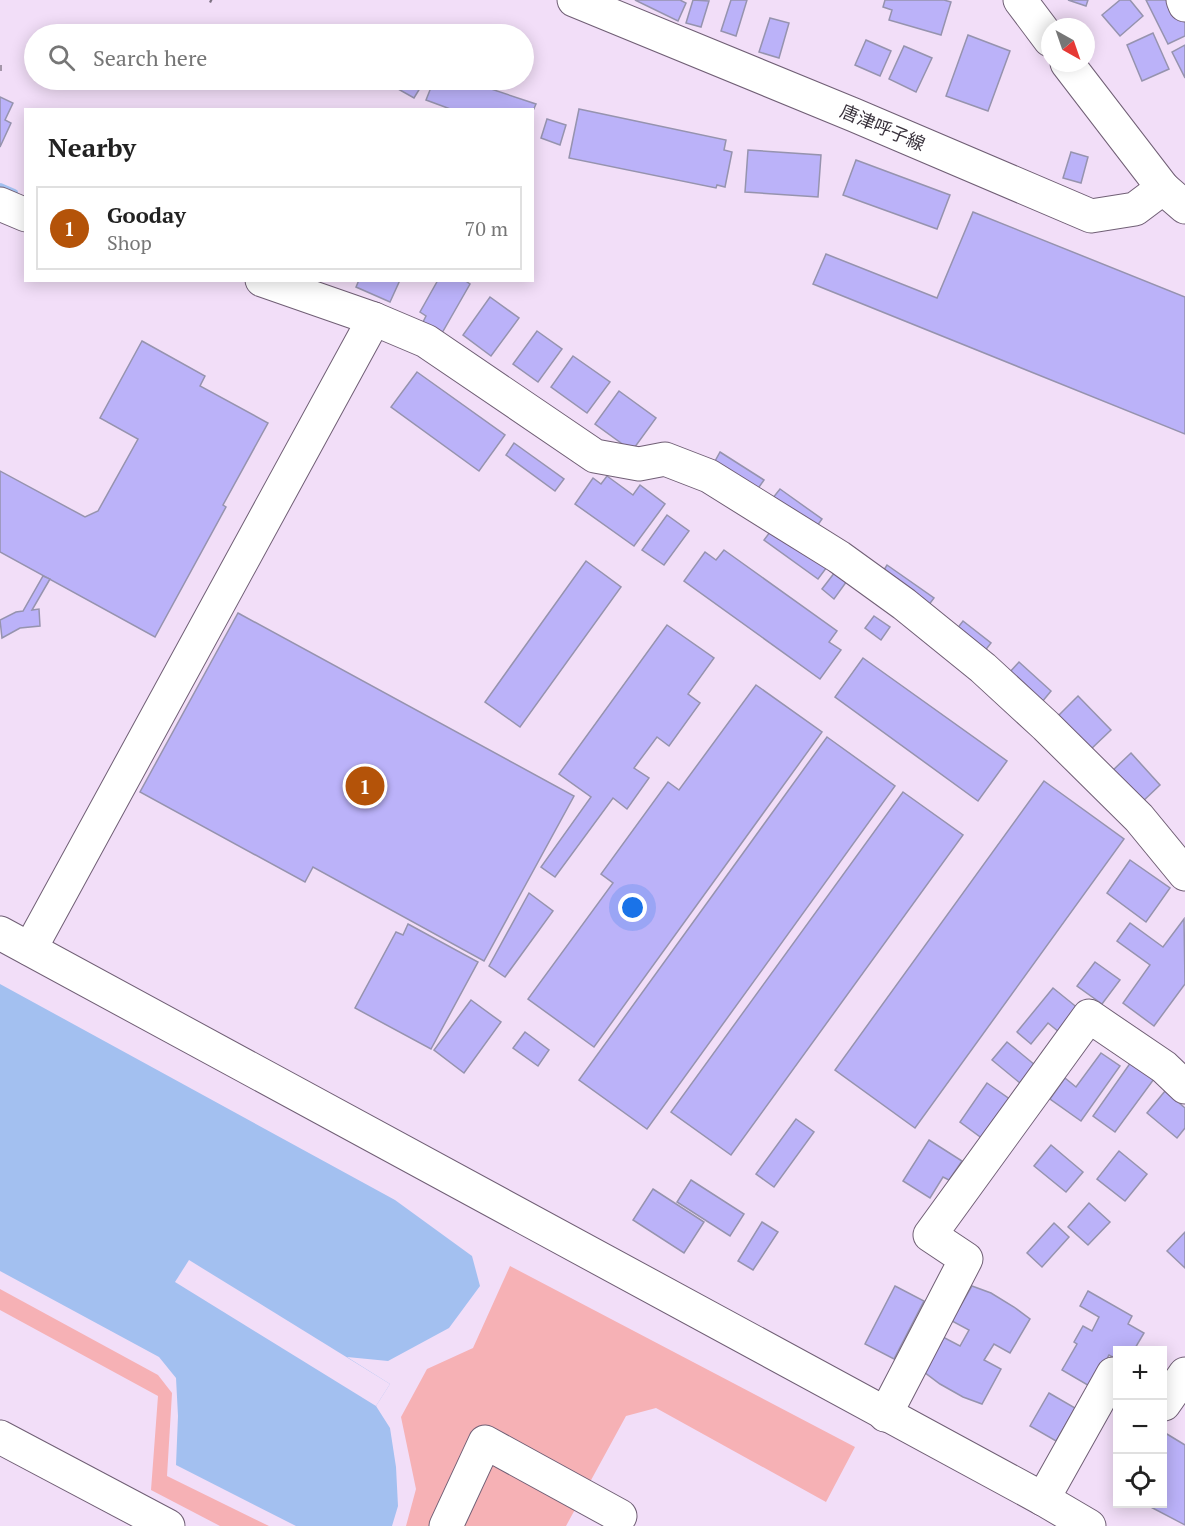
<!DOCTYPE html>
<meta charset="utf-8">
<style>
body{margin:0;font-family:"PT Serif","Noto Sans JP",serif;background:#f6f6f6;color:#222}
.controls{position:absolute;right:18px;bottom:18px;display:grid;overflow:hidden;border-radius:0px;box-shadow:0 3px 15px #0003}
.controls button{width:54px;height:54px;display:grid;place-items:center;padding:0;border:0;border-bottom:2px solid #e0e0e0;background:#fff;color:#222;font:30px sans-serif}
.compass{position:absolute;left:1041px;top:18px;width:54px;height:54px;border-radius:50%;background:#fff;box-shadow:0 3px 15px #0003;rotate:140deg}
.you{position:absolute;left:633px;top:908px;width:21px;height:21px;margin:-15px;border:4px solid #fff;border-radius:50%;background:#1a73e8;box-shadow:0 0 0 9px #1a73e833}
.badge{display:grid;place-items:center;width:39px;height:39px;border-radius:50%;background:#b45309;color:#fff;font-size:20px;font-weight:700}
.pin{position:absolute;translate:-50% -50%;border:3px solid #fff;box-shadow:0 2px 6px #0006}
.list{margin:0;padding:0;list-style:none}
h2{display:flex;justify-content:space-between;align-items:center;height:78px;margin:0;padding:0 24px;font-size:26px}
h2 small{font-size:20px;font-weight:400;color:#767676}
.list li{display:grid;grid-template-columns:39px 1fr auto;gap:18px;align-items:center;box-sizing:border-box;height:84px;margin:0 12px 12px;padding:0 12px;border:2px solid #e0e0e0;border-radius:0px}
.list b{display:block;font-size:22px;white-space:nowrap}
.list p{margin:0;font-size:20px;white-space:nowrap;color:#767676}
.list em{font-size:20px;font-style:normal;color:#767676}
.icon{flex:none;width:33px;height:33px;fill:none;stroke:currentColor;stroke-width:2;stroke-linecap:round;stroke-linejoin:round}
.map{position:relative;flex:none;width:1185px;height:1526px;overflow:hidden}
.search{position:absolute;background:#fff;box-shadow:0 3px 15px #0003;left:24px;top:24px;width:510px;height:66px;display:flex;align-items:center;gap:15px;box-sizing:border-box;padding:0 21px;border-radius:33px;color:#767676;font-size:22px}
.panel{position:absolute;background:#fff;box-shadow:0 3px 15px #0003;left:24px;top:108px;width:510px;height:174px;border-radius:0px}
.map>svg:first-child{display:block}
</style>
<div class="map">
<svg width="1185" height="1526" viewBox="0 0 1185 1526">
<rect width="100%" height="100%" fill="#f2def8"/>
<g fill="#f6b1b5">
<path d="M510,1266L855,1447L826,1502L656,1408L626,1416L566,1526H406L416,1489L401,1417L427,1369L473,1348Z"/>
<path d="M0,1289L158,1375L172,1393L167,1476L269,1526H220L151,1490L158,1396L0,1310Z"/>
</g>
<path fill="#a3c0f0" d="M0,984L395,1200L472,1256L480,1286L449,1328L388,1361L347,1357L390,1384L376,1406L390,1428L396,1467L398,1506L392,1526H296L176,1465L178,1416L176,1378L159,1357L0,1271Z"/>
<path fill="#f2def8" d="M189,1260L390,1384L376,1406L175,1282Z"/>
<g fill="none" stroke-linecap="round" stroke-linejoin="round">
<path stroke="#a3c0f0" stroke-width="8" d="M0,187L14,193"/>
</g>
<g fill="#bbb2f9" stroke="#9693ae" stroke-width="1.5">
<path d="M635,0H680L686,3L678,21Z"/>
<path d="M693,0L709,1L701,27L686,23Z"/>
<path d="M731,0H747L736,36L721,31Z"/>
<path d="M885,0H944L951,2L941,35L889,20L892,10L883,7Z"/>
<path d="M1068,0H1088L1086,6Z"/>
<path d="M1120,0H1130L1143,16L1120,36L1102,15Z"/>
<path d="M1146,0H1174L1185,22V36L1168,44Z"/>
<path d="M770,18L789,23L779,58L759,52Z"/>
<path d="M1153,33L1169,69L1142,81L1127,45Z"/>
<path d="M968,35L1010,51L988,111L946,96Z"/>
<path d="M866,40L891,51L880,76L855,65Z"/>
<path d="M1185,45V78L1172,52Z"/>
<path d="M904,46L932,58L916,92L889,79Z"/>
<path d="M385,80H425L414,98L384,81Z"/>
<path d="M434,80H464L536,104L532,113V110H453L426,100Z"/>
<path d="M0,97L13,103L5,120L11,123L0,147Z"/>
<path d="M579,109L726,140L724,150L732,152L725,187L717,185L716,188L569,158Z"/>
<path d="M547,119L566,125L560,145L541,138Z"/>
<path d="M748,150L821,155L818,197L745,192Z"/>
<path d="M1071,152L1088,157L1081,183L1063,178Z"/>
<path d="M856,160L950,195L937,229L843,195Z"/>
<path d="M973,212L1185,297V434L813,284L826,254L937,298Z"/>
<path d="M359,280H400L390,302L356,287Z"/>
<path d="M438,280H464L470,284L442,333L423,322L426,316L420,312Z"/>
<path d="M490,297L519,318L491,356L463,335Z"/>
<path d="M537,331L562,349L538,382L513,364Z"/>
<path d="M142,341L205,376L200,386L268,423L223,505L226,507L155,637L0,552V471L85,517L98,511L138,439L100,418Z"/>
<path d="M573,356L610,382L587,413L551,387Z"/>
<path d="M417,372L505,435L479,471L391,407Z"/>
<path d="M619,391L656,418L632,451L595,424Z"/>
<path d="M514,443L564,479L555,491L506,455Z"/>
<path d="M720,452L764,480L757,490L714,463Z"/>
<path d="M607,476L633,495L640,485L665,504L634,546L575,504L593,478L601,484Z"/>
<path d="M780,489L822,519L815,529L772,499Z"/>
<path d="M667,515L689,531L664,565L642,550Z"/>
<path d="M773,528L827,567L818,579L764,540Z"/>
<path d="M724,550L837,631L829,642L841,650L820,679L684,581L705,552L716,560Z"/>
<path d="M586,561L621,587L520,727L485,702Z"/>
<path d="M887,565L934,598L928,606L882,573Z"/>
<path d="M835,572L847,581L834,599L822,589Z"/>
<path d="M43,576L50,579L32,610L39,609L40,626L20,628L2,638L0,620L16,612L23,611Z"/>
<path d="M238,613L574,796L484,961L313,867L305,882L140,792Z"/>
<path d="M874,616L890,627L881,640L865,628Z"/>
<path d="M963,621L991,643L984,652L956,630Z"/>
<path d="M667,625L714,658L688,694L700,703L669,746L657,737L634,768L649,778L627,809L613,798L555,877L541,867L591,797L559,774Z"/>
<path d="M863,658L1007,761L978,801L835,697Z"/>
<path d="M1019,662L1051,691L1042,702L1009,673Z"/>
<path d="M756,685L822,732L594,1047L528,999L613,883L601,874L668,782L679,790Z"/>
<path d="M1078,696L1111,730L1089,751L1056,718Z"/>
<path d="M827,737L895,786L647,1129L579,1080Z"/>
<path d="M1131,753L1160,785L1140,804L1111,772Z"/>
<path d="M1044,781L1124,839L915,1128L835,1070Z"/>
<path d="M903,792L963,835L731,1155L671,1112Z"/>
<path d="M1130,860L1170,888L1146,922L1107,893Z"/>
<path d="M529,893L553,911L505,977L489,966Z"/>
<path d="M1184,919L1185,984L1154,1026L1123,1003L1150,965L1117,941L1130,923L1163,947Z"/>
<path d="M408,924L478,962L431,1049L355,1008L396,932L403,935Z"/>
<path d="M1095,962L1120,980L1102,1004L1077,986Z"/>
<path d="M1053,988L1079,1009L1059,1032L1048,1023L1031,1044L1017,1032Z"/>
<path d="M471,1000L501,1022L464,1073L434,1050Z"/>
<path d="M525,1032L549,1050L538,1066L513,1048Z"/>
<path d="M1007,1042L1035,1065L1020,1083L992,1060Z"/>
<path d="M1101,1053L1120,1066L1081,1121L1050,1099L1065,1078L1076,1087Z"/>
<path d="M1131,1062L1154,1079L1115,1132L1093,1116Z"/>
<path d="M987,1083L1011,1100L983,1139L960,1122Z"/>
<path d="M1165,1091L1185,1108V1128L1177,1138L1147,1113Z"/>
<path d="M796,1119L814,1132L774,1187L756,1174Z"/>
<path d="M929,1140L962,1161L949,1180L943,1177L930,1198L903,1181Z"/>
<path d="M1051,1145L1083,1172L1066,1192L1034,1166Z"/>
<path d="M1119,1151L1147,1174L1125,1201L1097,1179Z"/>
<path d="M691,1180L744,1214L730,1236L677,1202Z"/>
<path d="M653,1189L704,1222L684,1253L633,1220Z"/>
<path d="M1089,1203L1110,1222L1088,1245L1068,1227Z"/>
<path d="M762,1222L778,1232L753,1270L738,1261Z"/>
<path d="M1054,1223L1069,1237L1042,1267L1027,1253Z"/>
<path d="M1185,1232V1268L1167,1251Z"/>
<path d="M895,1286L924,1301L894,1359L865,1344Z"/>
<path d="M972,1286L991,1293L1014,1307L1030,1319L1010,1353L994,1344L984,1360L1001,1369L982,1404L963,1397L940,1384L924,1372L943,1337L960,1346L969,1330L952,1321Z"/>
<path d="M1088,1291L1132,1316L1128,1324L1144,1333L1134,1350H1118V1360L1109,1355L1091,1387L1062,1370L1077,1344L1074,1342L1083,1326L1092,1331L1099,1317L1080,1306Z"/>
<path d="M1049,1393L1075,1408L1056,1441L1030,1426Z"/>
<path d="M1162,1431L1185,1445V1525L1145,1504H1162Z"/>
</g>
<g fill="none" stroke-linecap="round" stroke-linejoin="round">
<g stroke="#705f75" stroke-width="35">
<g id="minor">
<path d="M1020,0L1050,40"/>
<path d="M1183,0L1185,5"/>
<path d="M1067,63L1163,188"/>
<path d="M0,204L26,215"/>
<path d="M262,280L374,319L426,341L595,456L639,464L665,459L709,476L839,557L904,604L983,668L1046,726L1139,818L1185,874"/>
<path d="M0,933L1043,1499L1089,1526"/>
<path d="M30,949L374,319"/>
<path d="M1162,1403L1164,1404L1185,1374"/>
<path d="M885,1415L966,1259L930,1235L1089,1016L1164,1067L1185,1087"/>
<path d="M0,1437L168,1526"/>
<path d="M1043,1499L1113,1374L1118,1377"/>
<path d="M446,1526L485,1442L620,1516"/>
</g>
</g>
<g stroke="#705f75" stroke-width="35">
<path id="major" d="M574,0L854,115L1091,216L1135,209L1163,188L1185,207"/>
</g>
<path stroke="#a496a9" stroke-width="4" stroke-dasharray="6 3" stroke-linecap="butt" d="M0,65V72"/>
<use href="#minor" stroke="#fff" stroke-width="33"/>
<use href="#major" stroke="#fff" stroke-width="33"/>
<path stroke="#7e7282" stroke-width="4.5" stroke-dasharray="3 6" stroke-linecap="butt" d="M210,0L212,1"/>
</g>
<g text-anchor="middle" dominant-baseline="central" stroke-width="4.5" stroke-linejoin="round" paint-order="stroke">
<g font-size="18" fill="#3a333d" stroke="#fff">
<text transform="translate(883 127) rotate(23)">唐津呼子線</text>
</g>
</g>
</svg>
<div class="controls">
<button>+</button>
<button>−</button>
<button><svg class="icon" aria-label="locate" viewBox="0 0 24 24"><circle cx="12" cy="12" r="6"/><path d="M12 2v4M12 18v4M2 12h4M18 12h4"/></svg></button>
</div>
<svg class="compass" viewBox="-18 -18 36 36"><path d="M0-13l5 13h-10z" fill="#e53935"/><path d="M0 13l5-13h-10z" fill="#767676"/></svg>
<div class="you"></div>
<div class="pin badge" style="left:365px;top:786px">1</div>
<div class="search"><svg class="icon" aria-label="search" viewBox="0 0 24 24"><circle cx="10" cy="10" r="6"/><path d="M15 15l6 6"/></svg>Search here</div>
<section class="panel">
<h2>Nearby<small></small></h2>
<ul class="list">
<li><span class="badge">1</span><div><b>Gooday</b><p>Shop</p></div><em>70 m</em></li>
</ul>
</section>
</div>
